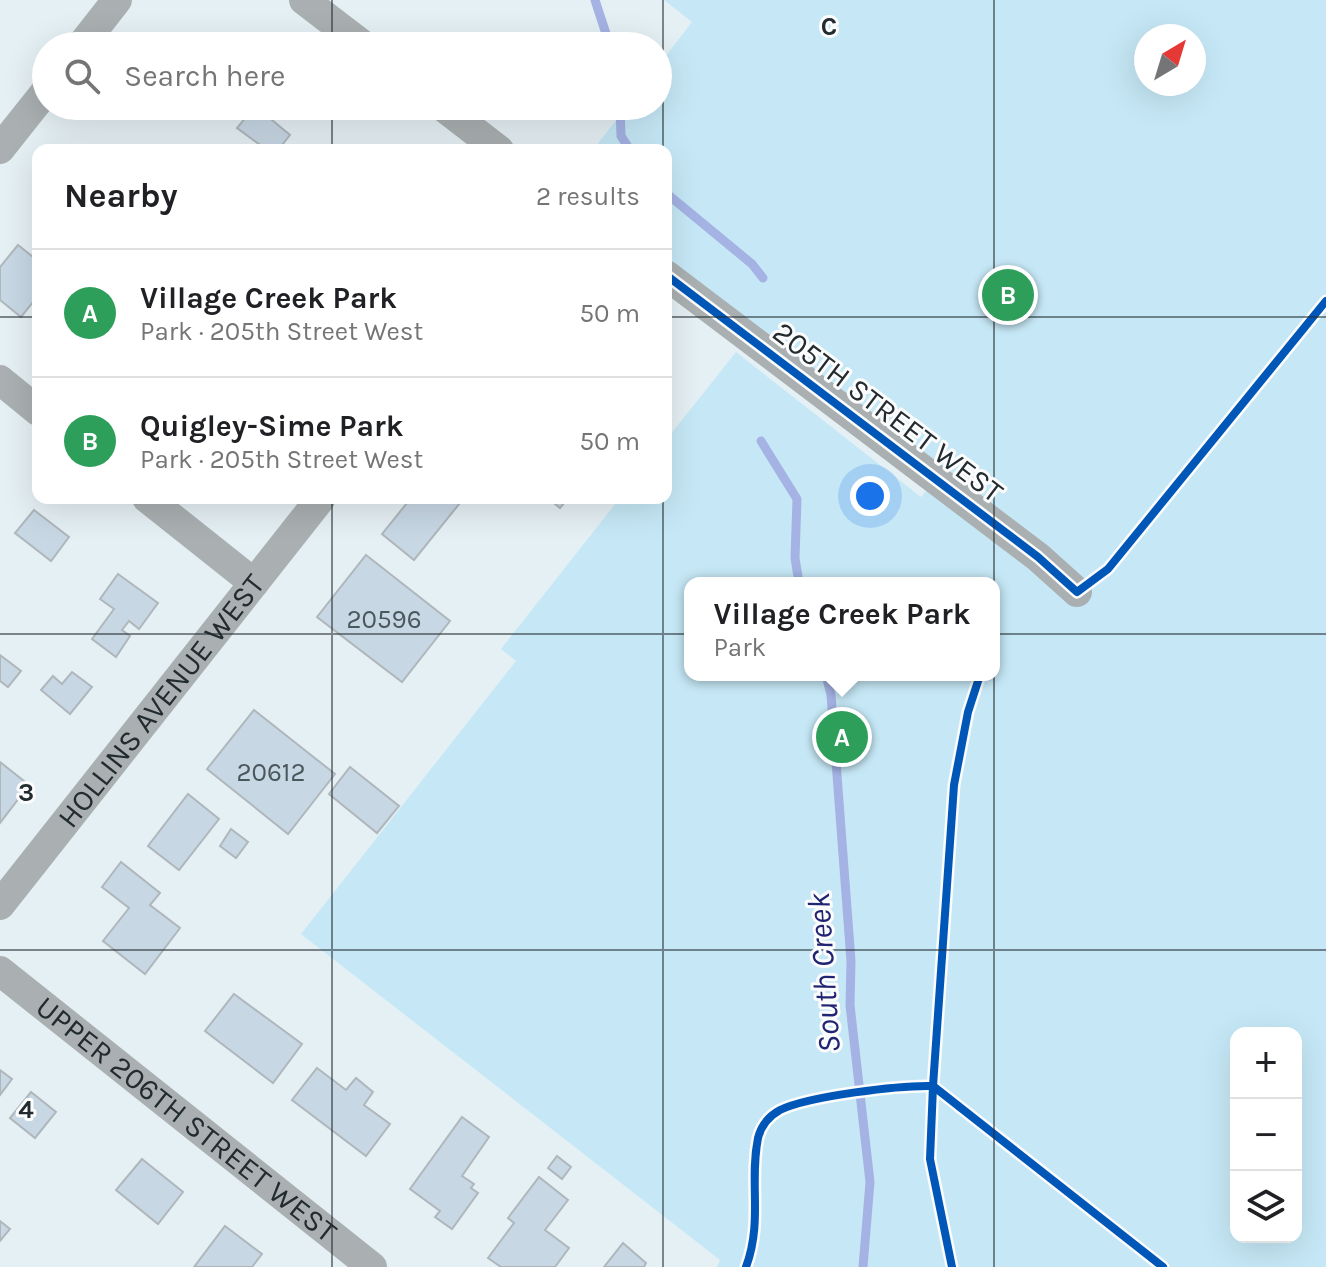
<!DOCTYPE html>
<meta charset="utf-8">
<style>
body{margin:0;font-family:Karla,sans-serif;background:#f6f6f6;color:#202124}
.controls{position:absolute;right:24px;bottom:24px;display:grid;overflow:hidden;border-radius:16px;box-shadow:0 8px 32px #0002}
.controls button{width:72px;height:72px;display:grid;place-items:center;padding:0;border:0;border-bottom:2px solid #e0e0e0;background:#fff;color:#202124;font:40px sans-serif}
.compass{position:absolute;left:1134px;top:24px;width:72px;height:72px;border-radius:50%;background:#fff;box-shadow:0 8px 32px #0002;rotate:38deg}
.you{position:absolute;left:870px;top:496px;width:28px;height:28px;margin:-20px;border:6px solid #fff;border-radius:50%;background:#1a73e8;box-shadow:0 0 0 12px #1a73e833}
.badge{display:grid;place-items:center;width:52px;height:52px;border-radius:50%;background:#667175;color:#fff;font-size:26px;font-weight:700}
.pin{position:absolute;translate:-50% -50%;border:4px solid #fff;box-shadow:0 2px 8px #0006}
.popup{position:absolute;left:684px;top:577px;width:316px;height:104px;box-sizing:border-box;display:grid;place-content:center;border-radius:16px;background:#fff;filter:drop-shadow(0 2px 6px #0005);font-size:26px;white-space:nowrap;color:#757577}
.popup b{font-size:30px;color:#202124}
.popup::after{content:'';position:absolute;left:50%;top:100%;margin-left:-16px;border:16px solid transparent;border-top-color:#fff}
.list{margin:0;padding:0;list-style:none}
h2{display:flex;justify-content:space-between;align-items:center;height:104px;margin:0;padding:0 32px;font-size:34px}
h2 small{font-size:26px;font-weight:400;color:#757577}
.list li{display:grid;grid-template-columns:52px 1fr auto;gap:24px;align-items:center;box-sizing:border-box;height:128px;padding:0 32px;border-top:2px solid #e0e0e0}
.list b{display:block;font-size:30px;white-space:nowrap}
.list p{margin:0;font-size:26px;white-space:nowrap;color:#757577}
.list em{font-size:26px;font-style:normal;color:#757577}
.icon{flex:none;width:44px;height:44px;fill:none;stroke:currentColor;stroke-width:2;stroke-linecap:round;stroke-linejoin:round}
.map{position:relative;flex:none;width:1326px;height:1267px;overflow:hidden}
.search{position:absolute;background:#fff;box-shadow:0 8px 32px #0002;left:32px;top:32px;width:640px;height:88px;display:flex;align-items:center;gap:20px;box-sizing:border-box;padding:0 28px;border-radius:44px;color:#757577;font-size:30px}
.panel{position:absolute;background:#fff;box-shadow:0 8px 32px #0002;left:32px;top:144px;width:640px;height:360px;border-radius:16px}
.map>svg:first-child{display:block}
</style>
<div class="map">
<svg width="1326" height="1267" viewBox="0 0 1326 1267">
<rect width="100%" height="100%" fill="#e5f0f5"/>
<path fill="#c6e8f6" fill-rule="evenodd" d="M664,0H1326V1267H717L720,1260L301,934L516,661L501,649L620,498H666V440L736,352L921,497L936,480L666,277V150H593L627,106H658V66L692,22ZM1146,36H1194V84H1146ZM690,583H994V675H690ZM1236,1033H1296V1237H1236Z"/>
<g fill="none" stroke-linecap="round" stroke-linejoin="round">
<g stroke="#a5b3e4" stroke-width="9">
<path d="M595,0L610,46"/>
<path d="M620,106L621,136L630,150"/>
<path d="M666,193L752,264L763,278"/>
<path d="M761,441L797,499L795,558L799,583"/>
<path d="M826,675L831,695L851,961L850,1005L870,1182L863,1267"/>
</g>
</g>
<g fill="#c7d7e4" stroke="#afb7bc" stroke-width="2">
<path d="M216,38L226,46H210Z"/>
<path d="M255,106L290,135L278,150H267L237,128Z"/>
<path d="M18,245L38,261V296L21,317L0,300V267Z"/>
<path d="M411,498H464L414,560L382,534Z"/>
<path d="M548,498H568L560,508Z"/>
<path d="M34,510L69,537L51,561L15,533Z"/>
<path d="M366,555L450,621L402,682L317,617Z"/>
<path d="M118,574L158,603L139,629L129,621L122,630L130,636L116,657L92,639L114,609L100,599Z"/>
<path d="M0,655L21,671L8,687L0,681Z"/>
<path d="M72,672L92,687L70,714L41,690L53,676L62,684Z"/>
<path d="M254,710L335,774L288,834L207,769Z"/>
<path d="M0,762L29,785L0,823Z"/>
<path d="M350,767L399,806L377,833L329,794Z"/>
<path d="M188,794L219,819L179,870L148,846Z"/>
<path d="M231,829L248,842L236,858L220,846Z"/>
<path d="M121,862L160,893L150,905L180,928L145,974L103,941L129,908L102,887Z"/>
<path d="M234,994L302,1044L273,1083L205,1031Z"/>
<path d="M317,1068L346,1090L356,1078L373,1092L364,1105L390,1124L366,1156L292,1100Z"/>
<path d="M0,1070L12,1079L0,1095Z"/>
<path d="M31,1092L56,1112L35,1138L10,1118Z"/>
<path d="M462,1117L489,1137L462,1176L474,1184L471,1188L478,1193L452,1229L435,1217L440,1211L410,1189Z"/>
<path d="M557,1156L571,1167L562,1179L548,1168Z"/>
<path d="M142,1159L183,1192L158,1224L116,1190Z"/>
<path d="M539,1177L568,1200L545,1230L569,1248L555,1267H501L488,1258L514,1223L508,1218Z"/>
<path d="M0,1221L10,1229L0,1241Z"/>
<path d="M225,1226L262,1254L252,1267H194Z"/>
<path d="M623,1243L646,1263L644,1267H604Z"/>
</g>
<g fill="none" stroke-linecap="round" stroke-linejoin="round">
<g stroke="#aab0b1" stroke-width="30">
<path d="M304,0L364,46"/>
<path d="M81,46L117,0"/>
<path d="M442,106L499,150"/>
<path d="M0,149L46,91"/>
<path d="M666,275L1038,557L1077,592"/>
<path d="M0,380L38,411"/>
<path d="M147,498L254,583"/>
<path id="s1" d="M0,905L321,498"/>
<path id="s2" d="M0,971L372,1267"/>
</g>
<g stroke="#fcfcfc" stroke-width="13">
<g id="cycleway">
<path d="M666,275L1038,557L1077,592L1108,569L1326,301"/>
<path d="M746,1267C763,1221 749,1182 758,1138C761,1126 769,1116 780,1110C809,1096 900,1085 933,1086L1163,1267"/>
<path d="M952,1267L930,1159L933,1086L954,785L968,712L980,675"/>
</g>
</g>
<use href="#cycleway" stroke="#0057b8" stroke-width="8"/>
</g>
<path fill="none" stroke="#222c30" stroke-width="2" stroke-opacity="0.55" d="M332,0V46M663,0V150M994,0V1267M332,106V150M0,317H38M666,317H1326M332,498V1267M663,498V1267M0,634H1326M0,950H1326"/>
<g text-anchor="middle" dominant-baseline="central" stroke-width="6" stroke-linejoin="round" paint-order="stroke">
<g font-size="26" fill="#4b575d">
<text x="384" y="619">20596</text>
<text x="271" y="772">20612</text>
</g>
<g font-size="30" fill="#222c30" stroke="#fcfcfc">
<text transform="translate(888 412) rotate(37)">205TH STREET WEST</text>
<text stroke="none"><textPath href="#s1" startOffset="260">HOLLINS AVENUE WEST</textPath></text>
<text stroke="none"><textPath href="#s2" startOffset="238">UPPER 206TH STREET WEST</textPath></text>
</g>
<g font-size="32" font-style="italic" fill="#202573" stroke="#fcfcfc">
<text transform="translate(824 973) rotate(-94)">South Creek</text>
</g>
</g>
<g font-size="26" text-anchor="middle" font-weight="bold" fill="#222c30" stroke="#fcfcfc" stroke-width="6" stroke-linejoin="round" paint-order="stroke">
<text x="829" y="35">C</text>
<text x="26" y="801">3</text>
<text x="26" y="1118">4</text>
</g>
</svg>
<div class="controls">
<button>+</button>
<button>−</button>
<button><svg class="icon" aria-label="layers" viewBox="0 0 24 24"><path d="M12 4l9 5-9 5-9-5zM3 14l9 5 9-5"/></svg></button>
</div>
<svg class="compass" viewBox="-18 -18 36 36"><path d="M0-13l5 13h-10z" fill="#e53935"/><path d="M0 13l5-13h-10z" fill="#757577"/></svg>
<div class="you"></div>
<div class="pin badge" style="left:842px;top:737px;background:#2e9e5b">A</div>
<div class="popup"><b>Village Creek Park</b>Park</div>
<div class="pin badge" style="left:1008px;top:295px;background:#2e9e5b">B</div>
<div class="search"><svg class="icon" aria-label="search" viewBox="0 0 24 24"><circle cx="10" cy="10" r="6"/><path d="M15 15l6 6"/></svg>Search here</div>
<section class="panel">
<h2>Nearby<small>2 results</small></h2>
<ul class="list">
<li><span class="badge" style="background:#2e9e5b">A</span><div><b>Village Creek Park</b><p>Park · 205th Street West</p></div><em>50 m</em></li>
<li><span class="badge" style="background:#2e9e5b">B</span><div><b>Quigley-Sime Park</b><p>Park · 205th Street West</p></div><em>50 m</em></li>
</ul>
</section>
</div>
